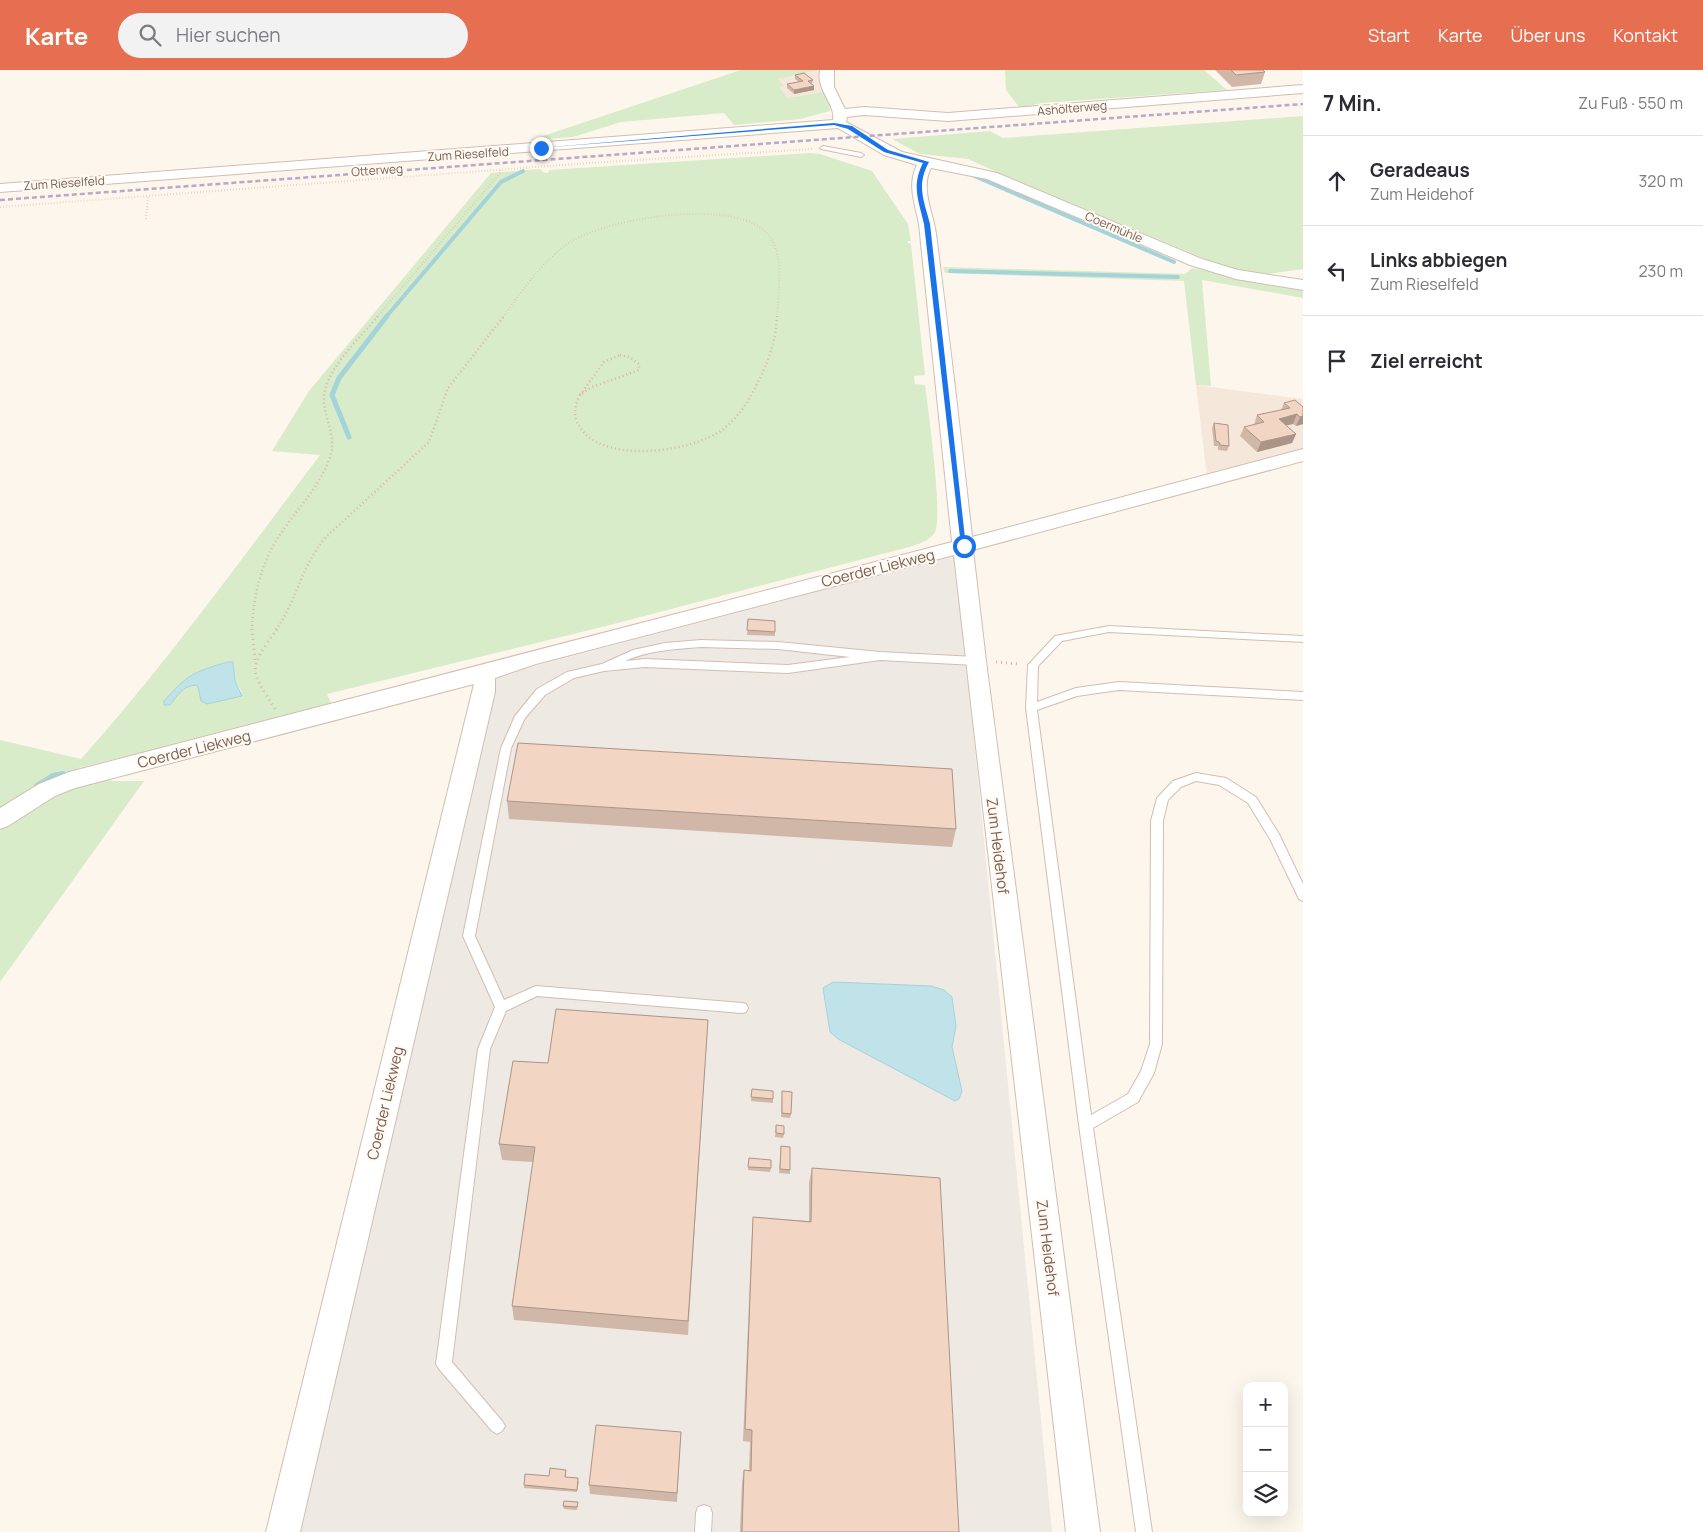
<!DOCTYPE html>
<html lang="de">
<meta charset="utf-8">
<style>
body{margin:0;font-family:Manrope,sans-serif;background:#f2f2f3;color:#2b2b33}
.controls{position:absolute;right:15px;bottom:15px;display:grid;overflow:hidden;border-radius:10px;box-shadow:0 5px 20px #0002}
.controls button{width:45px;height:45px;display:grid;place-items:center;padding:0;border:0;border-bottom:1px solid #e1e1e2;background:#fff;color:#2b2b33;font:25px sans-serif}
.stop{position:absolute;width:15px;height:15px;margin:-11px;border:4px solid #1a73e8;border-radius:50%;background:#fff}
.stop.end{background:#1a73e8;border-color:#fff;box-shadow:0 1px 5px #0008}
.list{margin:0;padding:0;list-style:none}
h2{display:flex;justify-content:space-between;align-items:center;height:65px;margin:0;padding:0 20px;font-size:21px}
h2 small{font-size:16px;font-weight:400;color:#7c7c81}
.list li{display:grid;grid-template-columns:32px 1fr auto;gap:15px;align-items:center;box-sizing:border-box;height:90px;padding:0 20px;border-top:1px solid #e1e1e2}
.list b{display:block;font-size:19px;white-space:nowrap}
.list p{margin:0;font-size:16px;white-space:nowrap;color:#7c7c81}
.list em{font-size:16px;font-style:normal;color:#7c7c81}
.icon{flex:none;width:28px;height:28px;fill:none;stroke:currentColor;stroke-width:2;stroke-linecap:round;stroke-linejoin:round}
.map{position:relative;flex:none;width:1303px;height:1462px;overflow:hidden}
header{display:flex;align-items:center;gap:30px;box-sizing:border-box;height:70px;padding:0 25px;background:#e76f51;color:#fff}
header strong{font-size:24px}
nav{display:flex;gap:28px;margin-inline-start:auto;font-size:18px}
.search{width:350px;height:45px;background:#f2f2f3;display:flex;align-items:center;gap:12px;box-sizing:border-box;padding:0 18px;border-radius:28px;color:#7c7c81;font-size:19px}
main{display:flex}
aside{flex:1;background:#fff}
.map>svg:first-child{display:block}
</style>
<header>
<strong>Karte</strong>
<div class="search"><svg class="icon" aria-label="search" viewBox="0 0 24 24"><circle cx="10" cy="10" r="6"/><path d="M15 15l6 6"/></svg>Hier suchen</div>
<nav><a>Start</a><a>Karte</a><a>Über uns</a><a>Kontakt</a></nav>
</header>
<main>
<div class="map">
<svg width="1303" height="1462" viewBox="0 0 1303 1462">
<rect width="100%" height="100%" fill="#fdf6ec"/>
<g fill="#f5e8da">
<path d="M820,0L823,22L788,28L778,17L784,16L777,9Z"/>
<path d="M1196,315L1303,329V381L1207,407Z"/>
</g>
<path fill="#efe9e4" d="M956,485L1052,1462H298L493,607Z"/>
<g fill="#d8ecc9" fill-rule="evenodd">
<path d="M741,0H820L778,9L784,16L779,17L788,28L823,22L832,35L830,41L800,49L734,55L724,43L621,52L573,67L531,70Z"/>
<path d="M1005,0H1204L1227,20L1042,33L1020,38L1006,20Z"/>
<path d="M1303,46V199L1269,204L1227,198L1114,151L1111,153L968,89L920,84L892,69L990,61L1003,68Z"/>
<path d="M810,83L820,84L872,101L908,154L911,171H908V173L911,174L925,305L914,306L915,314L925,315C928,338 943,447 935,462C930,470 921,473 913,476L606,556L327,624L332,636L78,698L77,705L114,711H144L0,912V670L81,689C167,593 242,488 320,385L272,381L309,321L491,103L540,99L545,103L549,102V100ZM227,592H233L235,611L242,622L201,631L198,617L196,615H189L164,631C188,604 193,603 227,592Z"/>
<path d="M943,197L1185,204L1192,198L1303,218V228L1202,210L1211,316L1196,315L1184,211L945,203Z"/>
</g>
<g fill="#bfe3e8" stroke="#a5d3da">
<path d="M227,592H233L235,611L242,626L207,634L201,631L198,617L196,615C182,616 178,625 170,635H164V631C188,604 192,603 227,592Z"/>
<path d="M833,912L931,916L944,920L952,927L956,956L952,977L962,1021L959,1029L955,1031L838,969L830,962L823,918Z"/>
</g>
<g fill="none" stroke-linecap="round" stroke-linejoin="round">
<g stroke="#a5d3da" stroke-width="4">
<path d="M972,105L1174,192"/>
<path d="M950,201L1178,207"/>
<path d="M386,247L501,112L523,101"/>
</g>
<path stroke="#a5d3da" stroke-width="5" d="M349,367L332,325L339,308L387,246"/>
<path stroke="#a5d3da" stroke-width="6" d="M37,716L53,706L63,704"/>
<g stroke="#d1beb0" stroke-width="2">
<g id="lane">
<path d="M823,76L861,83L864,85L861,87L821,79L820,78Z"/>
<path d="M1109,556L1303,566V572L1109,562L1062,571L1038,596L1037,632L1076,618L1119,612L1303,622V630L1119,620L1077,626L1037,640L1091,1045L1128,1024L1141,1001L1150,974L1151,751L1157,728L1173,711L1196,703L1226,708L1256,727L1279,764L1303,814V831L1299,829L1270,769L1248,733L1219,715L1196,711L1181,717L1168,730L1163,751L1162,974L1154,1003L1138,1032L1093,1058L1152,1462H1136L1079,1055L1026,638L1028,595L1055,566Z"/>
<path d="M701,570L778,572L880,582L975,587L980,591L975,595L880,590L788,603L645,597L604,601L574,608L545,625L525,648L511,678L475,866L504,930L536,916L742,933L746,934L748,938L746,942L742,943L537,926L506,941L490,979L452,1292L502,1351L505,1356L502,1361L497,1364L492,1361L439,1299L436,1294L478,979L495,937L463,866L501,678L515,646L537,619L567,602L602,594L633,580L665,573ZM701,577L778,579L850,587L788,595L645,589L625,591C649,580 675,579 701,577Z"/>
<path d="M704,1435L710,1437L712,1443L711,1462H695L696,1443L698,1437Z"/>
</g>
</g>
<g stroke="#d1beb0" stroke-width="2">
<path id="street" d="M820,0H834V17L845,39L864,37L948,43L1303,15V23L948,51L864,45L847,47L846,52L902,82L997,103L1202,189L1238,200L1303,210V220L1236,209L1190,195L987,109L931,98C920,118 933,142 936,164C949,265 961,366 972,467L1303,379V391L973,480L986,591L1100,1462H1066L954,485L536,594L495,608V622L300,1462H266L474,614L75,718L55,726L8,756L0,759V738L39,714L69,702L952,472L919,154C915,133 907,115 917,95L884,85L838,58L0,122V114L833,50C836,34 816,21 820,0Z"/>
</g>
<g stroke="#d9b8a5" stroke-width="2" stroke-dasharray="0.5 2.5" stroke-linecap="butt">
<path d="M0,137L590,93L812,79"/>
<path d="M146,149L148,126"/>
<path d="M377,247L501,102L500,100"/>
<path d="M503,247C523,220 543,189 572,171C609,148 743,125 771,168C784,189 778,223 777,247"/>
</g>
<g stroke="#d9b8a5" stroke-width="2.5" stroke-dasharray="1 3" stroke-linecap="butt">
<path d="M620,285L629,287L639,294V300L592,317L580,325L604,292Z"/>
<path d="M580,325C575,334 573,345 578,354C599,396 692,382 722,360C740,347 751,327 760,308C770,287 776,269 777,246"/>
<path d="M252,560C253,528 260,497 277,469C294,443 318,419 329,390C338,367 325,352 324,331C322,302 361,267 378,246"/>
<path d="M276,560C298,528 300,498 326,467L429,372L448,318L504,246"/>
</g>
<g stroke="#d9b8a5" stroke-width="3" stroke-dasharray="1 4" stroke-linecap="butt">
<path d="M252,559L255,590"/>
<path d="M996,592L1019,594"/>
<path d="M275,639C248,597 249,599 277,559"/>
</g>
<use href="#lane" fill="#fff" fill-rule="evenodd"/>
<use href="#street" fill="#fff" fill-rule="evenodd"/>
<path stroke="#b9a8c9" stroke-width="2.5" stroke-dasharray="5 3" stroke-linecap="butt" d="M0,130L1303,34"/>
</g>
<g fill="#d1b7a8">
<path d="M1215,0H1263L1265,2L1261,14L1232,17Z"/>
<path d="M795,5L813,10L812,14L814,20L794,24L787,18V14L799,12L795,9Z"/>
<path d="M1284,333L1303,337V354L1296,356L1293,354L1286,355L1296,364L1292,373L1257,382L1240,366L1244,357L1254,355L1257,345L1281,340Z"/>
<path d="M1214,353L1229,376L1227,381L1218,380V376H1214L1212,358Z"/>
<path d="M748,549L775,551V566L747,565Z"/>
<path d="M507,731L956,759L952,777L509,749Z"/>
<path d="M708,950L688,1265L514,1250L512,1236L533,1092L502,1090L499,1074L548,993Z"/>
<path d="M752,1019L773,1029V1033L751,1031Z"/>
<path d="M782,1021L791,1044L790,1048L781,1047Z"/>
<path d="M776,1055L784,1064L783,1068L775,1067Z"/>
<path d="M781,1076L790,1100V1104L779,1103Z"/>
<path d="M749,1088L771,1098L770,1102L748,1100Z"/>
<path d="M812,1098L959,1462H740L742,1412L744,1400H749L750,1372L743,1371L752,1162L753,1147L809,1151V1113Z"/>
<path d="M681,1362L677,1432L590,1424L589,1415Z"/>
<path d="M566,1400V1407L579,1411L577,1422L524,1418V1415Z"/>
<path d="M578,1435L577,1440L564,1439L563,1436Z"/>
</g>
<g fill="#aa9588">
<path d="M814,16V20L794,24V20Z"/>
<path d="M1297,344L1293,354L1275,358L1279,349Z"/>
<path d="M1303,346V354L1296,356L1300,347Z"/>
<path d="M1296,364L1292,373L1257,382L1261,372Z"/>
</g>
<g fill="#f3d5c3" stroke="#aa9588">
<path d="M1231,0H1263L1265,2L1236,5Z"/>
<path d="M804,3L813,10L808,11L814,16L794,20L787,14L803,11L795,5Z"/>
<path d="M1295,330L1303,337V346L1300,347L1297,344L1279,349L1296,364L1261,372L1244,357L1264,352L1257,345L1290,338L1284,333Z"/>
<path d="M1214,353L1228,355L1229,376L1220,375L1219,372L1216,371Z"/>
<path d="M748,549L775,551V562L747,560Z"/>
<path d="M518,673L952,699L956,759L507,731Z"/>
<path d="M556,939L708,950L688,1251L512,1236L535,1077L499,1074L513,991L548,993Z"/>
<path d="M752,1019L773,1021V1029L751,1027Z"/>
<path d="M782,1021L792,1022L791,1044L782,1043Z"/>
<path d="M776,1055L784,1056V1064L776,1063Z"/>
<path d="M781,1076L790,1077V1100L780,1099Z"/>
<path d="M749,1088L771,1090V1098L748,1097Z"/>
<path d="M812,1098L940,1108L959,1462H742L744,1400L751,1401L752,1360L745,1359L753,1147L811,1152Z"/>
<path d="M596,1355L681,1362L677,1423L589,1415Z"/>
<path d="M550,1398L566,1400L565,1407L578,1408L577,1420L524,1415L525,1404L549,1406Z"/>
<path d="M564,1431L578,1432L577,1437L563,1436Z"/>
</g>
<path fill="#1a73e8" d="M834,53L852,56L888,80L929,92C916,116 924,130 930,154L966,477L961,476L924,154C919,131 911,116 923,93L884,82L848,59L834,55L539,78Z"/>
<g text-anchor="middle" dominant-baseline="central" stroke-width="4" stroke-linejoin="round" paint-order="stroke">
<g font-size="12" fill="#7a5c4d" stroke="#fffaf3">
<text transform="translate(1072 38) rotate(-5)">Ashölterweg</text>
<text transform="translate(468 84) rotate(-4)">Zum Rieselfeld</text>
<text transform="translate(377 100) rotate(-4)">Otterweg</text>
<text transform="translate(64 113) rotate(-4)">Zum Rieselfeld</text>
<text transform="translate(1114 157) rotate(23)">Coermühle</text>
</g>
<g font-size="15" fill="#7a5c4d" stroke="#fffaf3">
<text transform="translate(878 498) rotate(-14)">Coerder Liekweg</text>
<text transform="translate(194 679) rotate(-14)">Coerder Liekweg</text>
<text transform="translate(998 776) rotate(83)">Zum Heidehof</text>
<text transform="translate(385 1033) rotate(-77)">Coerder Liekweg</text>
<text transform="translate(1048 1178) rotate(83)">Zum Heidehof</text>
</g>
</g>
</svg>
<div class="controls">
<button>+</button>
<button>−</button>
<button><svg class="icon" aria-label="layers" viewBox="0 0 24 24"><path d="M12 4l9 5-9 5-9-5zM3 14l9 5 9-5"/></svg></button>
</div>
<div class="stop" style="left:964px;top:476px"></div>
<div class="stop end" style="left:541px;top:78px"></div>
</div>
<aside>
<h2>7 Min.<small>Zu Fuß · 550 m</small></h2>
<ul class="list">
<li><svg class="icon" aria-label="ahead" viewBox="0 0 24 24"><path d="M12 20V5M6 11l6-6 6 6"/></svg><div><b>Geradeaus</b><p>Zum Heidehof</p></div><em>320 m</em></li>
<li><svg class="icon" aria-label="left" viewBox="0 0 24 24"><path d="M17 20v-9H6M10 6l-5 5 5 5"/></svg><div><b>Links abbiegen</b><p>Zum Rieselfeld</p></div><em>230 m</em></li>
<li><svg class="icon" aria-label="arrive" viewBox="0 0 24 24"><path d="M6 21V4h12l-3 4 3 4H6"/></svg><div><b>Ziel erreicht</b></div></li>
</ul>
</aside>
</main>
